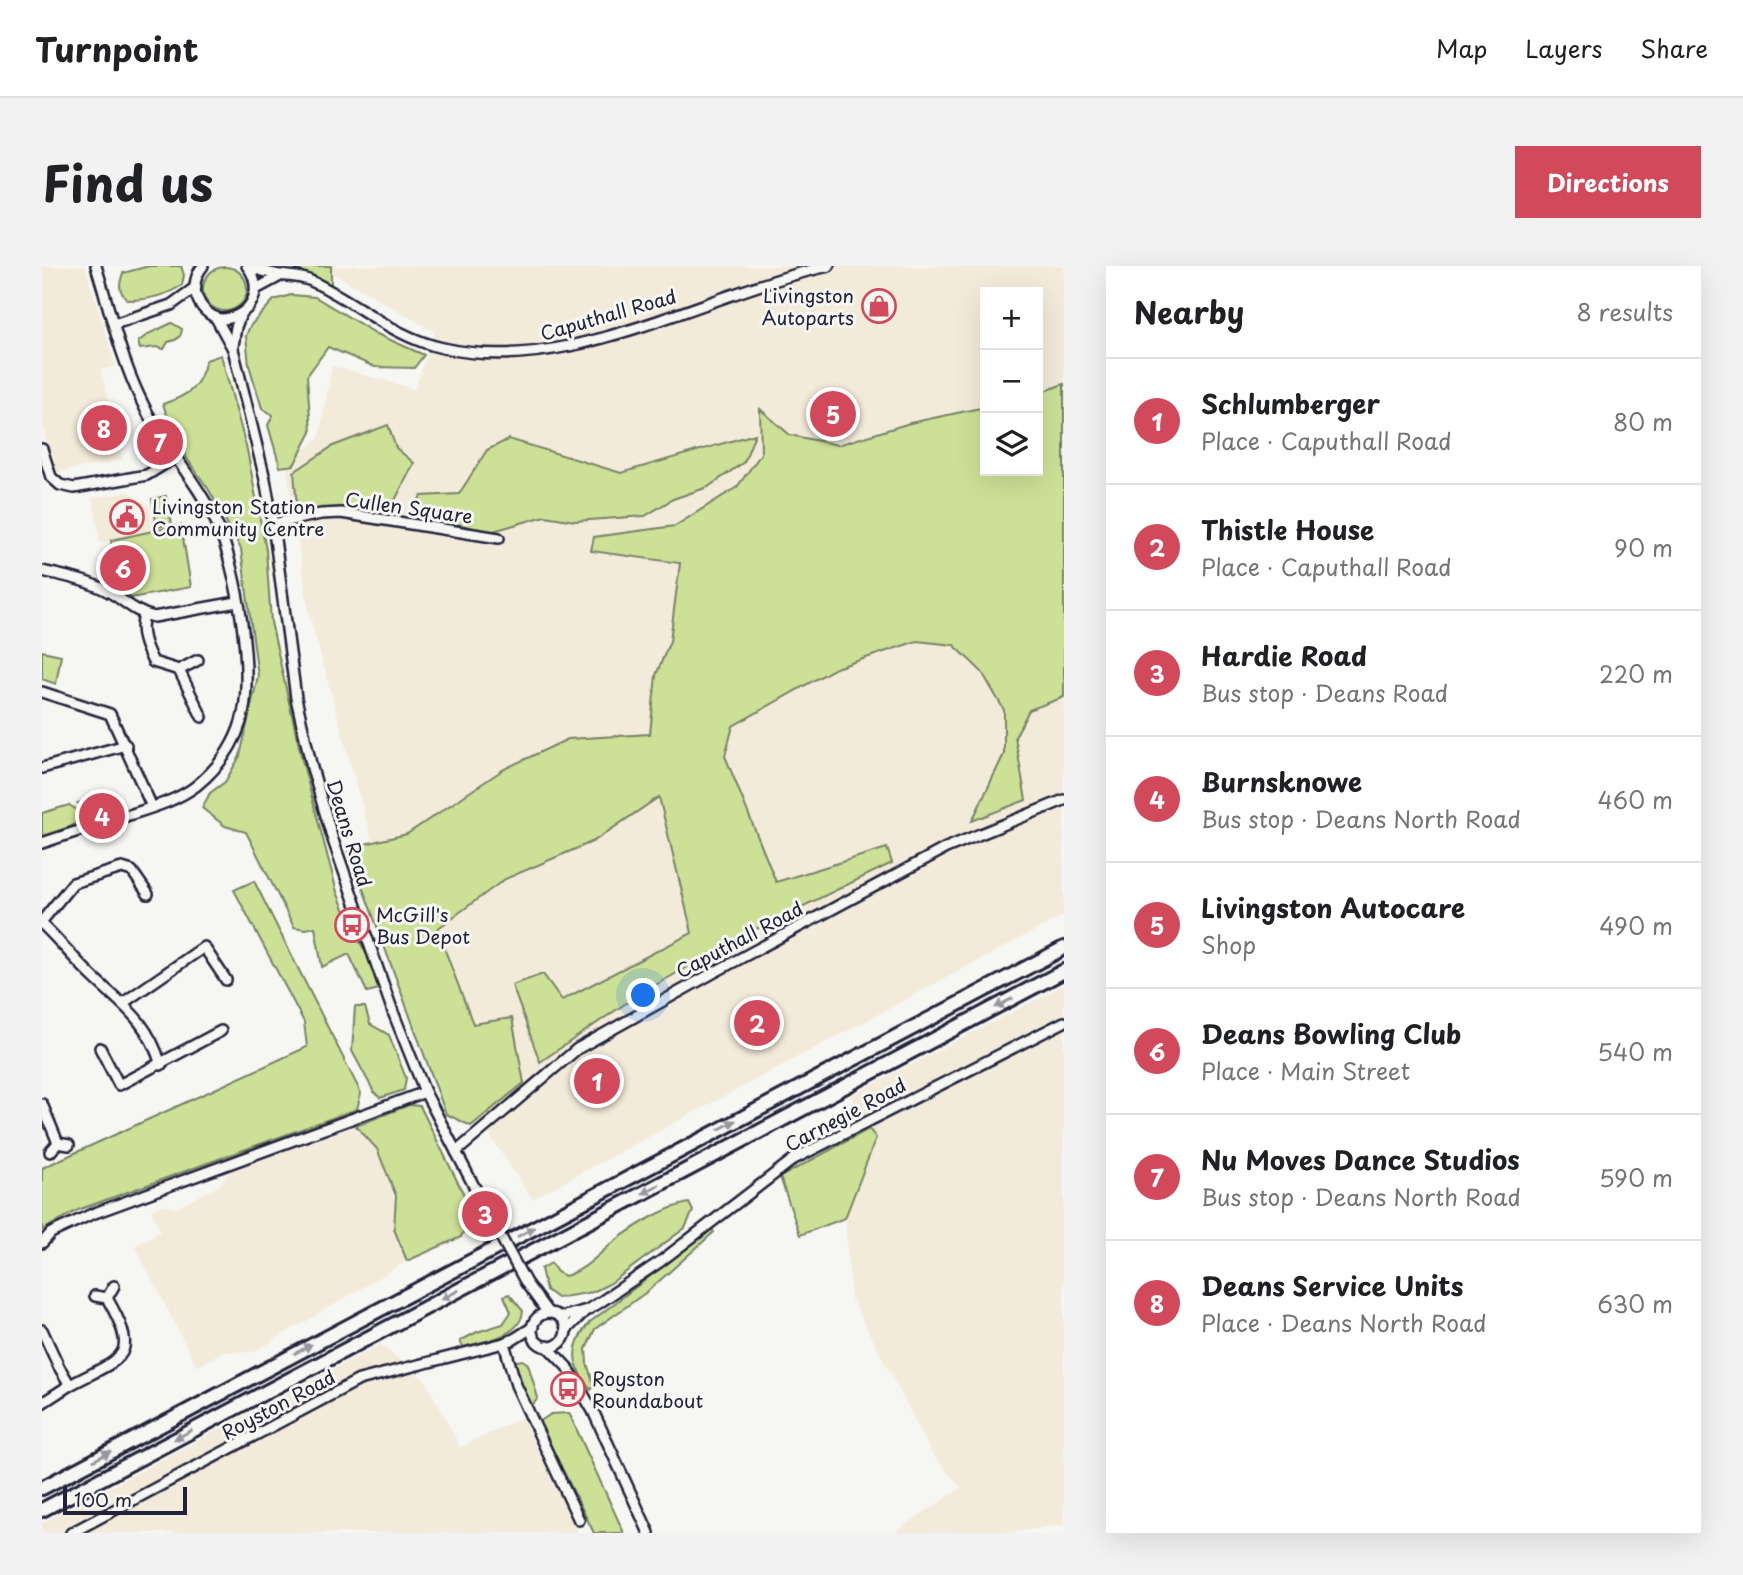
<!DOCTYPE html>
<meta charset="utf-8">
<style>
body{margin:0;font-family:"Playpen Sans",sans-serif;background:#f2f2f2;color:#202124}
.controls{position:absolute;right:21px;top:21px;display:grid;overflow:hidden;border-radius:0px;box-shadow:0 7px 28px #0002}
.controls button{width:63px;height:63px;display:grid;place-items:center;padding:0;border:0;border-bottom:2px solid #e0e0e0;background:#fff;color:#202124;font:35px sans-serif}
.scale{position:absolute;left:21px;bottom:18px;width:124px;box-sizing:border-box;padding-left:7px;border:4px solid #22223b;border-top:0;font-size:19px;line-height:24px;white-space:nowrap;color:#22223b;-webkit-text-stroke:5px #f6f6f2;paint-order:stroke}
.you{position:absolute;left:602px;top:730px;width:24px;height:24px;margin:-18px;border:5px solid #fff;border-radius:50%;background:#1a73e8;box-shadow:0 0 0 10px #1a73e833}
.badge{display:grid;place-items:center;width:46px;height:46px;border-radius:50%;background:#d1495b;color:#fff;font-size:23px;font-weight:700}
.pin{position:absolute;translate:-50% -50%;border:4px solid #fff;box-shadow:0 2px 7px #0006}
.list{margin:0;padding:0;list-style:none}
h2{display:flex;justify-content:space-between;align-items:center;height:91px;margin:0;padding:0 28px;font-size:30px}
h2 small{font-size:23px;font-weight:400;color:#757577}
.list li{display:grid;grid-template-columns:46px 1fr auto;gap:21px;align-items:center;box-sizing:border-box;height:126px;padding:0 28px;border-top:2px solid #e0e0e0}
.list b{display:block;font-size:26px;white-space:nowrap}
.list p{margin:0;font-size:23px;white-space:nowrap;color:#757577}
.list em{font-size:23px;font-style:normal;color:#757577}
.icon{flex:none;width:38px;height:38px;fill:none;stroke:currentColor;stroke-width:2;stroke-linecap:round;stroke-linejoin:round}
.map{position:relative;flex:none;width:1022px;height:1267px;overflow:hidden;border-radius:0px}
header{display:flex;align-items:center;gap:42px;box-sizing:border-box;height:98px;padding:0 35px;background:#fff;border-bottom:2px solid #e0e0e0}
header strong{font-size:33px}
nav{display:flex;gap:38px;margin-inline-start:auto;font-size:24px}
.intro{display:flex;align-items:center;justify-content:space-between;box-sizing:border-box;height:168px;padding:0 42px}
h1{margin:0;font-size:49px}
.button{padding:18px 32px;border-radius:0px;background:#d1495b;color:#fff;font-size:24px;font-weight:700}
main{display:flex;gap:42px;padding:0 42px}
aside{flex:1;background:#fff;border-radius:0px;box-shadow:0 7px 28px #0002}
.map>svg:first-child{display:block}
</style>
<header>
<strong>Turnpoint</strong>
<nav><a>Map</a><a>Layers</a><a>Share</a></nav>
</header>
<div class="intro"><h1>Find us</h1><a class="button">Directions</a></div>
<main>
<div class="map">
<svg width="1022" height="1267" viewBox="0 0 1022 1267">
<rect width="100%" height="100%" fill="#f6f6f2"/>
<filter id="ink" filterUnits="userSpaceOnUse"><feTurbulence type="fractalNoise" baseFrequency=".0143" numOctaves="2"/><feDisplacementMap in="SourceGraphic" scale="14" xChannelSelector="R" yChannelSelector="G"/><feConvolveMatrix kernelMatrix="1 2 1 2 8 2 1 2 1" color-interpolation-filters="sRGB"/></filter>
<g filter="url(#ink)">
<g fill="#f3ebda" fill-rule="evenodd">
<path d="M0,0H43L74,100L59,104L80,194L12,207L0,158Z"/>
<path d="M289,0H1022V649L490,933L385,775L267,347L244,198L277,172L290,100L373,123L393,66L289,6ZM943,26H996V205H943Z"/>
<path d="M87,226L108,240L112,265L58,277L51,232Z"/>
<path d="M1022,719V1258L969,1267H851L919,1222L891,1189L809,1032L803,952L834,872L808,830Z"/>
<path d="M314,860L335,883L353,935L352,963L365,995L212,1086H180L155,1101L93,980L119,965L109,945L120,939L134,942L175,921L190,904Z"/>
<path d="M338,1078L384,1115L418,1181L480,1152L536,1267H0V1257Z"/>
</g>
<g fill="#cce196" stroke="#778268" stroke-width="2">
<path d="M107,0H139L142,9L140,19C124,30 104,34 85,34C76,24 77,18 81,7Z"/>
<path d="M247,0H289V19Z"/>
<circle cx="183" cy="23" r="22"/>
<path d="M249,29L273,31L335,68L382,89L372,102L333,101L286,81L265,110L269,166L252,199L238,201L226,159L231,149L220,142L207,99L204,70L208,60L232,34Z"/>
<path d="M130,57L140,63C139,72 135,74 126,76L122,83L115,81L98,83L96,76L106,68Z"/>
<path d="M179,89L205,184L224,284L229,356L261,498L295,626L308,657L326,691L337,723L325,726L307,688L280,701L273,661L264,663L252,661L204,566L183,560L160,542L168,527L183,516L198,490L216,410L199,283L167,224L146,194L130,163L121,138C147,129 157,123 164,94Z"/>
<path d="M1022,118V431L987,444L973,471L984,534L930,555L962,488V444L940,406L912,379L875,375L794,402L691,460L683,490L734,616L845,582L850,597L706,667L596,729L498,796L470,719L501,708L520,734L650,667L617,531L552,575L463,613L395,663L431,758L470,752L482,817L429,860L404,848L306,582L365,568L462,503L526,473L608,468L614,409L628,375L638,297L549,285L552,271L633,260L695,221L719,188L718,143L748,169L796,179L868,157L943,141V205H996V127Z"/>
<path d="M346,159L354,182L372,197L347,246L255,242L252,206L291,180Z"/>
<path d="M713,168L702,196L666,221L631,233L603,250L533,255L503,250L448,266L370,247L379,230L417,228L445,184L467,173L579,207Z"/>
<path d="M124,230L130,258L115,261L110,233Z"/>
<path d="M139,259L149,321L89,332L77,317L69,274Z"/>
<path d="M0,385L19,389L14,418L0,413Z"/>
<path d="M67,528L59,542L48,544L36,537Z"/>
<path d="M27,539L42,548L30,560L0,570V547Z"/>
<path d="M212,615L319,827L315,843L36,944L0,964V902L265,781L262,756L192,624Z"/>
<path d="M313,741H323L328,758L347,769L364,812L362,824L338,832L332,826L310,785Z"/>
<path d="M367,839L378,840L430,945L419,971L365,995L352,963L354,930L335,883L314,860Z"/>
<path d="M827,863L834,872L803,952L758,969L738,911Z"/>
<path d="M647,937L651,945L643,962L569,1017L551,1026L515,1032L504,1024L499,1003L509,997L515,1006L523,1010C545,1004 559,985 577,972C597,958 623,941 647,937Z"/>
<path d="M670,963L672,966L606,1025L553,1063L544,1083L545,1097L552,1120L549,1124C529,1100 527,1080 548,1056Z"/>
<path d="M467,1028L481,1045C478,1072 441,1075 421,1081L418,1075L435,1066L461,1058L469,1046L462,1030Z"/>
<path d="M481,1094L486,1098L496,1132L489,1141L474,1108V1095Z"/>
<path d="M527,1147L582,1267H552L497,1156L509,1148Z"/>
</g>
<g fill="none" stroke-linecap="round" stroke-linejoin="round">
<g stroke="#22223b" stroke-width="14">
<g id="minor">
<path d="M161,0C145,19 155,46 178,53C208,53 224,24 205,0"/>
<path d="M206,1C217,4 227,7 237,9C248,11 258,10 269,15C314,35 350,71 401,82C528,111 664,26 787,0"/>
<path d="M214,23L240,9"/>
<path d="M174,52L191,83L223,213L231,258L254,432L270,502L291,574L351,746L383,826L448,951"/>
<path d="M72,58L129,39L154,21"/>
<path d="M191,80L194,61L199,48"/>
<path d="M0,183L9,211L18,219L32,222L105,209L134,191"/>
<path d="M231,258L279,248L299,247L457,272"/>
<path d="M0,305C23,310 48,315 69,327C84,336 94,347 112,351L195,336"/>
<path d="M102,349C97,366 103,380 111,396L137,404L160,451"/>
<path d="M137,404L156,394"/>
<path d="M0,426L68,448L110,541"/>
<path d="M0,502L84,479"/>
<path d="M0,577C27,568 54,559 81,551C105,543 133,536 154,520C175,503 191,482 199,456C213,409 195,302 175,258C155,214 120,179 100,136C79,93 68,45 54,0"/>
<path d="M0,655L31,617L80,602L90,605L106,628"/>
<path d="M0,658C18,675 32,693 50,710C81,740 105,753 119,799"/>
<path d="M81,737L162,681L184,714"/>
<path d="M58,782L77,819L179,765"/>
<path d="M0,838L16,877L27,879"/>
<path d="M8,886L16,877"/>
<path d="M414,886L535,783L671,707L904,582L1022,534"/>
<path d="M0,977L9,967L50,948L383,826"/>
<path d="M484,1017L506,1047"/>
<path d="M65,1032L72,1020"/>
<circle cx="507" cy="1064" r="17"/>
<path d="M519,1051L545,1044L557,1037L619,995L752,893L1022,756"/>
<path d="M0,1064L17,1101L28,1119C80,1091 100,1093 65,1032L53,1030"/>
<path d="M524,1064L543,1045"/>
<path d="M462,1077L474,1119L537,1254"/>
<path d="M505,1080L526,1102L551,1145L607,1267"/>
<path d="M0,1137L28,1119"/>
<path d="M29,1267L317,1114L462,1077L472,1073L491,1061"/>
</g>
</g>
<g stroke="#22223b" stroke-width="18">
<g id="highway">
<path d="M0,1222L1022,682"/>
<path d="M0,1244L1022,705"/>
</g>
</g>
<use href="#minor" stroke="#f6f6f2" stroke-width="9"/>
<use href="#highway" stroke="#f6f6f2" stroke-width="12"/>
<g stroke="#22223b" stroke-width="14" stroke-linecap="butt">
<path id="minor-bridge" d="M448,951L484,1017"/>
</g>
<use href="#minor-bridge" stroke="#f6f6f2" stroke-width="9"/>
</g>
<defs><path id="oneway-solid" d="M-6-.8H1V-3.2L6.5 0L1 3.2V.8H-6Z" transform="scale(1.75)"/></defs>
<g fill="#9797a0">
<use href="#oneway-solid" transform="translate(962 737) rotate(152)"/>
<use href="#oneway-solid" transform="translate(685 859) rotate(-28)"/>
<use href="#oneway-solid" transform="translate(609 923) rotate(152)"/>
<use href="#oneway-solid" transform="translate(484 966) rotate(-28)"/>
<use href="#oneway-solid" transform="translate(408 1029) rotate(152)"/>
<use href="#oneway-solid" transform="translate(261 1083) rotate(-28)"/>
<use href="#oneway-solid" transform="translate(141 1169) rotate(152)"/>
<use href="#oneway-solid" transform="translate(60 1190) rotate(-28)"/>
</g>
</g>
<defs>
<g id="shop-ring" transform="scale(1.75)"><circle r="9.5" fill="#f6f6f2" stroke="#d1495b" stroke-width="1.5"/><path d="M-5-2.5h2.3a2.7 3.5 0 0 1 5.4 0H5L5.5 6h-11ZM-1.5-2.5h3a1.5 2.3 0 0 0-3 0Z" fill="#d1495b"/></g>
<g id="civic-ring" transform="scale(1.75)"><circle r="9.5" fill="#f6f6f2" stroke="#d1495b" stroke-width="1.5"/><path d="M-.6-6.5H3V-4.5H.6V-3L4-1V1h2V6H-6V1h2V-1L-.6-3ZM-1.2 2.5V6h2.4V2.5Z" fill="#d1495b"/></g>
<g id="bus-ring" transform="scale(1.75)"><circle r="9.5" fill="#f6f6f2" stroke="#d1495b" stroke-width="1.5"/><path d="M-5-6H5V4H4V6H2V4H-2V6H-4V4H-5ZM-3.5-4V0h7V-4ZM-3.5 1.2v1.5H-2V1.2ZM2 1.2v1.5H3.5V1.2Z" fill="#d1495b"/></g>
</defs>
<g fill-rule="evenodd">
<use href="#shop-ring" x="837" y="40"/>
<use href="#civic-ring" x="85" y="251"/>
<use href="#bus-ring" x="310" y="659"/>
<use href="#bus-ring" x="526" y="1123"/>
</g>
<g text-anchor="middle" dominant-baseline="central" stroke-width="6" stroke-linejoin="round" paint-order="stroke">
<g font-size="19" fill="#22223b" stroke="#f6f6f2" text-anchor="start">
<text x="812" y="29" text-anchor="end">Livingston<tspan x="812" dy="22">Autoparts</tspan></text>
<text x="110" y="240">Livingston Station<tspan x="110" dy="22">Community Centre</tspan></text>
<text x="334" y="648">McGill's<tspan x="334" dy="22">Bus Depot</tspan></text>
<text x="550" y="1112">Royston<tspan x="550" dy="22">Roundabout</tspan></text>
</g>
<g font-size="19" fill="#22223b" stroke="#f6f6f2">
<text transform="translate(566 48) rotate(-16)">Caputhall Road</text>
<text transform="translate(367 241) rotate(8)">Cullen Square</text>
<text transform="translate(308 567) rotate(73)">Deans Road</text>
<text transform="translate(697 673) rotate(-28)">Caputhall Road</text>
<text transform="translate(803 848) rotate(-28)">Carnegie Road</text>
<text transform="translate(236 1138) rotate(-28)">Royston Road</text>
</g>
</g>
</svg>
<div class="controls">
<button>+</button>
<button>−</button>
<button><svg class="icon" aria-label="layers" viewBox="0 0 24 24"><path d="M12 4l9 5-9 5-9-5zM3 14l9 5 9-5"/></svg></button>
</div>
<div class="scale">100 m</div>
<div class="you"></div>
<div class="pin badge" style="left:555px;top:815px">1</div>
<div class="pin badge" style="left:715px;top:757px">2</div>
<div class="pin badge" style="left:443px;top:948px">3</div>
<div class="pin badge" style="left:60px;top:550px">4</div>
<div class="pin badge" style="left:791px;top:148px">5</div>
<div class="pin badge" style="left:81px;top:302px">6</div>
<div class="pin badge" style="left:118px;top:176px">7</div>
<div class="pin badge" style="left:62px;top:162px">8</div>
</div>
<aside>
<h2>Nearby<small>8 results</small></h2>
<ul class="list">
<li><span class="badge">1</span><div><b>Schlumberger</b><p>Place · Caputhall Road</p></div><em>80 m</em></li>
<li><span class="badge">2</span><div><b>Thistle House</b><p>Place · Caputhall Road</p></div><em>90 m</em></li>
<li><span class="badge">3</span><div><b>Hardie Road</b><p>Bus stop · Deans Road</p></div><em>220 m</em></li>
<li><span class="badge">4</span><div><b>Burnsknowe</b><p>Bus stop · Deans North Road</p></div><em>460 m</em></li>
<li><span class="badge">5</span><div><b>Livingston Autocare</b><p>Shop</p></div><em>490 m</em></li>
<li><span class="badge">6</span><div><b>Deans Bowling Club</b><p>Place · Main Street</p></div><em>540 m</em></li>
<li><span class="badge">7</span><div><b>Nu Moves Dance Studios</b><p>Bus stop · Deans North Road</p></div><em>590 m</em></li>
<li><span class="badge">8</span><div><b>Deans Service Units</b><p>Place · Deans North Road</p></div><em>630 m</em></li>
</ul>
</aside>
</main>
